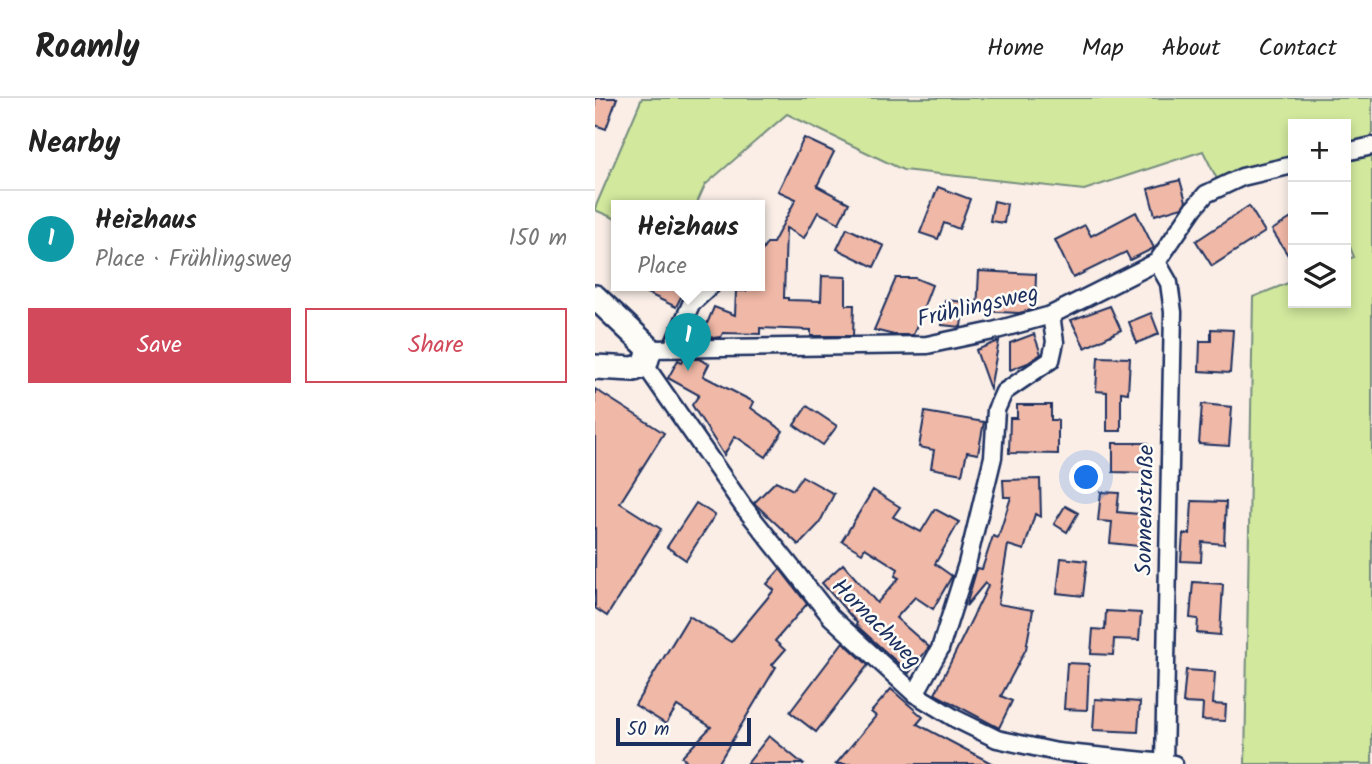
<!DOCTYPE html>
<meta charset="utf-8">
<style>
body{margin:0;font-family:Kalam,sans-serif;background:#f2f2f2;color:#222}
.controls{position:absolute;right:21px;top:21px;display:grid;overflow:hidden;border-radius:0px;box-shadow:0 4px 10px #0003}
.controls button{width:63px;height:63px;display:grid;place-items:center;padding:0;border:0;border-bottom:2px solid #e0e0e0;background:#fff;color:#222;font:35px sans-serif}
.scale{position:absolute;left:21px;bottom:18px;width:135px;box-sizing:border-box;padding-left:7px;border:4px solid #1b2f5e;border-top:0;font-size:19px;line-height:24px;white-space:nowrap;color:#1b2f5e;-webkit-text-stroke:5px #fdfcf7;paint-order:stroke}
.you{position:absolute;left:492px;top:380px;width:24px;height:24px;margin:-18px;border:5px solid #fff;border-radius:50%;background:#1a73e8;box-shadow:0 0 0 10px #1a73e833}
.badge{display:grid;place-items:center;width:46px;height:46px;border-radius:50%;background:#d1495b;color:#fff;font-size:23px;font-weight:700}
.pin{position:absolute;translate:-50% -58px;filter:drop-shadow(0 2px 4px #0008)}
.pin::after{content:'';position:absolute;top:37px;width:24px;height:21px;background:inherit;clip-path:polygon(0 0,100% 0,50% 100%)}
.popup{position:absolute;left:16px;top:102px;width:154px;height:91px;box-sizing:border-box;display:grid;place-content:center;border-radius:0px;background:#fff;filter:drop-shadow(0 2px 5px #0005);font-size:23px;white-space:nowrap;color:#767676}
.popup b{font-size:26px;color:#222}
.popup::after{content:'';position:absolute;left:50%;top:100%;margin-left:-14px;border:14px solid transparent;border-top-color:#fff}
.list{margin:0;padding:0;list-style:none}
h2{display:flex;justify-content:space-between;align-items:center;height:91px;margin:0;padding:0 28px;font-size:30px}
h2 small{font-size:23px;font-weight:400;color:#767676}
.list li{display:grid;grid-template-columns:46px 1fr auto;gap:21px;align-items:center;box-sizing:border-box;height:98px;padding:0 28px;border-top:2px solid #e0e0e0}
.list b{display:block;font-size:26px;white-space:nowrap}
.list p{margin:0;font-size:23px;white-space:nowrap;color:#767676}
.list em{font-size:23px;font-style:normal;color:#767676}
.actions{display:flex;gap:14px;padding:21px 28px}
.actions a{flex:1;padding:16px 0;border:2px solid #d1495b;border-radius:0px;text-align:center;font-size:24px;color:#d1495b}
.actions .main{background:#d1495b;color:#fff}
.icon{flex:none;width:38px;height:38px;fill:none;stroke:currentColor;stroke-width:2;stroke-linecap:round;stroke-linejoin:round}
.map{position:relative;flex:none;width:777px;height:666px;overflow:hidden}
header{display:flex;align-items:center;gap:42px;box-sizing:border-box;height:98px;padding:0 35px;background:#fff;border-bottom:2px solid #e0e0e0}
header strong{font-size:33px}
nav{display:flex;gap:38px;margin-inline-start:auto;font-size:24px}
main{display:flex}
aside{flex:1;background:#fff}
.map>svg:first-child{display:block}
</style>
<header>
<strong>Roamly</strong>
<nav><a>Home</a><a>Map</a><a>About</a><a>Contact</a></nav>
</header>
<main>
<aside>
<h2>Nearby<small></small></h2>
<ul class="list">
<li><span class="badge" style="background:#0f9aa8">1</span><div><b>Heizhaus</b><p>Place · Frühlingsweg</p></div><em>150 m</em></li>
</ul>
<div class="actions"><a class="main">Save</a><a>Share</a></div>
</aside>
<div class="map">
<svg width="777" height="666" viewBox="0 0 777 666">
<rect width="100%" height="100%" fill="#faeee7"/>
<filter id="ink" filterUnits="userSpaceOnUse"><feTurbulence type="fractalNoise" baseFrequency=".0143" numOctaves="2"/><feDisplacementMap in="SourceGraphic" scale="14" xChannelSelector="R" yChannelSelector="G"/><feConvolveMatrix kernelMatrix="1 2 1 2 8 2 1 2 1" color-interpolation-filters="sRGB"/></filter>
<g filter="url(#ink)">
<path fill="#d1e89d" stroke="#768c7e" stroke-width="2" d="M47,0H777V666H650L658,199L698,183V205H751V162L759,159L751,139V26H698V66L624,85L608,53L489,92L308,72L192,16L110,87L101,107H21V121L0,112V110Z"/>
<g fill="#f0b8a6" stroke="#1b2f5e" stroke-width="2">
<path d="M0,0H22L11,31L0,27Z"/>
<path d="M209,40L239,54L222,88L254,105L244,125L223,114L209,140L191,130L189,200H193V202L226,203L227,178L251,179V207H259L258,238H216V232L165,230V236L128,235L126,239L118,240L108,235L119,209L140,217L141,193H151V187H165V156L172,145H178L201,101L183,93Z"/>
<path d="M585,82L591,103L587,109L560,117L553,91Z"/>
<path d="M343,89L375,101L364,131L349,125L343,141L325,135Z"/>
<path d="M399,103L412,106L409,125L395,123Z"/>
<path d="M654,108L670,134L617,168L601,143Z"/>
<path d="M541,114L559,150L535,162L531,154L478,180L460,142L490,127L496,138Z"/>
<path d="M698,119V165L677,132Z"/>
<path d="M252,130L289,148L279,169L242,151Z"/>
<path d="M384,173L441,176L440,211L424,215L382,213Z"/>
<path d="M301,180H320L337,187L318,237H299L279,232Z"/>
<path d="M35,187H92L81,209Z"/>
<path d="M350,202L369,204L366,229L347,227Z"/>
<path d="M515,208L526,232L490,250L476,222Z"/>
<path d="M556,215L564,236L542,245L534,224Z"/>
<path d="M616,231L638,232L635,275L604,273L605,243H616Z"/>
<path d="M439,236L446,256L433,265L415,272V245Z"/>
<path d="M404,243L395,291L381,252Z"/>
<path d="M503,259L535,260L533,295L526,294V333H512V294L501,293Z"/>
<path d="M89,261H104L114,266L108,278L159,304L156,310L188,333L171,359L140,338L129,357L97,307L104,297L73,280L83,262L87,264Z"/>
<path d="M0,291L69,335L25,405L66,431L12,518L0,510Z"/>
<path d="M607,306L637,309L634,348L604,346Z"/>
<path d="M422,307H456V322H463V356L414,355L415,320H422Z"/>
<path d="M212,308L242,328L228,347L199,327Z"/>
<path d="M330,314L389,324L383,356L372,354L367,376L336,370L339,352L324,349Z"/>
<path d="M518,345H553L552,375L518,374Z"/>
<path d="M207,378L239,396L224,426L204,447L159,405L181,383L198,392Z"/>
<path d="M445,381L446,419L440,416L429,452L413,447L403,506L438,512L431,551L406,598L417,603L404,630L340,596L393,488L390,485L371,508L382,470L387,471L398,438L403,440L416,399H409L408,382Z"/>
<path d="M278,392L305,409L298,419L326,434L340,411L364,424L340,466L357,478L338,511L320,499L301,520L334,549L314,575L261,527L262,525L227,485L248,466L282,505L304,480L300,478L303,471L270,450L267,455L247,443Z"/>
<path d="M506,394L524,395L522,414L555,417L553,449L515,445L517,424L503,423Z"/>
<path d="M597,403L631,404L629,446L607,444L606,464L586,463L588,436H595Z"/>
<path d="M101,405L120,417L91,462L72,449Z"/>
<path d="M470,408L483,415L472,434L459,426Z"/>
<path d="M466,460L492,463L488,498L462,495Z"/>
<path d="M185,471L212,506L180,543L190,552L177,567L181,569L123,666H94L87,659L116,629L82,608L71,626L40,607L94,518L136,544L179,492L172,486Z"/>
<path d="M598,484L628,486L625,537L602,535L603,521L595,520Z"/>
<path d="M511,513L546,515L544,542L519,541L518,557L496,556L498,531L510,532Z"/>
<path d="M248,544L273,567L221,634L195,614Z"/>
<path d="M472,565L494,566L492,612L469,611Z"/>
<path d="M591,572L620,574L618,606L631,607L630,623L607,622L608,606L588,605Z"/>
<path d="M296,591L328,619L322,626L398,666H241L281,618L276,614Z"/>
<path d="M500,601L545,604L543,634L498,632Z"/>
<path d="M174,638L208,666H152Z"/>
</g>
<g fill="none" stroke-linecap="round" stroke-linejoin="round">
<g stroke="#1b2f5e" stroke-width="21">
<g id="street">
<path d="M751,54L777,48"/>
<path d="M562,164L574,185L578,214L569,665"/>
<path d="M77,250L96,206L117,187"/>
<path d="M55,251L332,247L398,233L456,217L562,164L599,110L611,96L647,79L698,67"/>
<path d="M50,267L148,408L236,519L320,596L361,621L402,641L462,654L579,666"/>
<path d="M320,596L345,551L372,466L398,359L401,312L409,294L456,262L460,244L456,217"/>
</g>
</g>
<g stroke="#1b2f5e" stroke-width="28">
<path id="secondary" d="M0,199L55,251L50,267L39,271L0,269"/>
</g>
<use href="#street" stroke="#fdfcf7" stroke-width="16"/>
<use href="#secondary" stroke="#fdfcf7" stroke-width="23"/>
</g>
</g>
<g text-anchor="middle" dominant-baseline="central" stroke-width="5" stroke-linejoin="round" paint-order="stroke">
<g font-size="23" fill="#1b2f5e" stroke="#fdfcf7">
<text transform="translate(383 209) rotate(-13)">Frühlingsweg</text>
<text transform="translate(551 412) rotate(-89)">Sonnenstraße</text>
<text transform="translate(281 526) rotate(45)">Hornachweg</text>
</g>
</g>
</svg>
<div class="controls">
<button>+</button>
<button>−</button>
<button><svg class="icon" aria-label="layers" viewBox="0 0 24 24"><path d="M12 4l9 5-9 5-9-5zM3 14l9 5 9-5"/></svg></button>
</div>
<div class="scale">50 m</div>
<div class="you"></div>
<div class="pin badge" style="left:93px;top:273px;background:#0f9aa8">1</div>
<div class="popup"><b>Heizhaus</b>Place</div>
</div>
</main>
